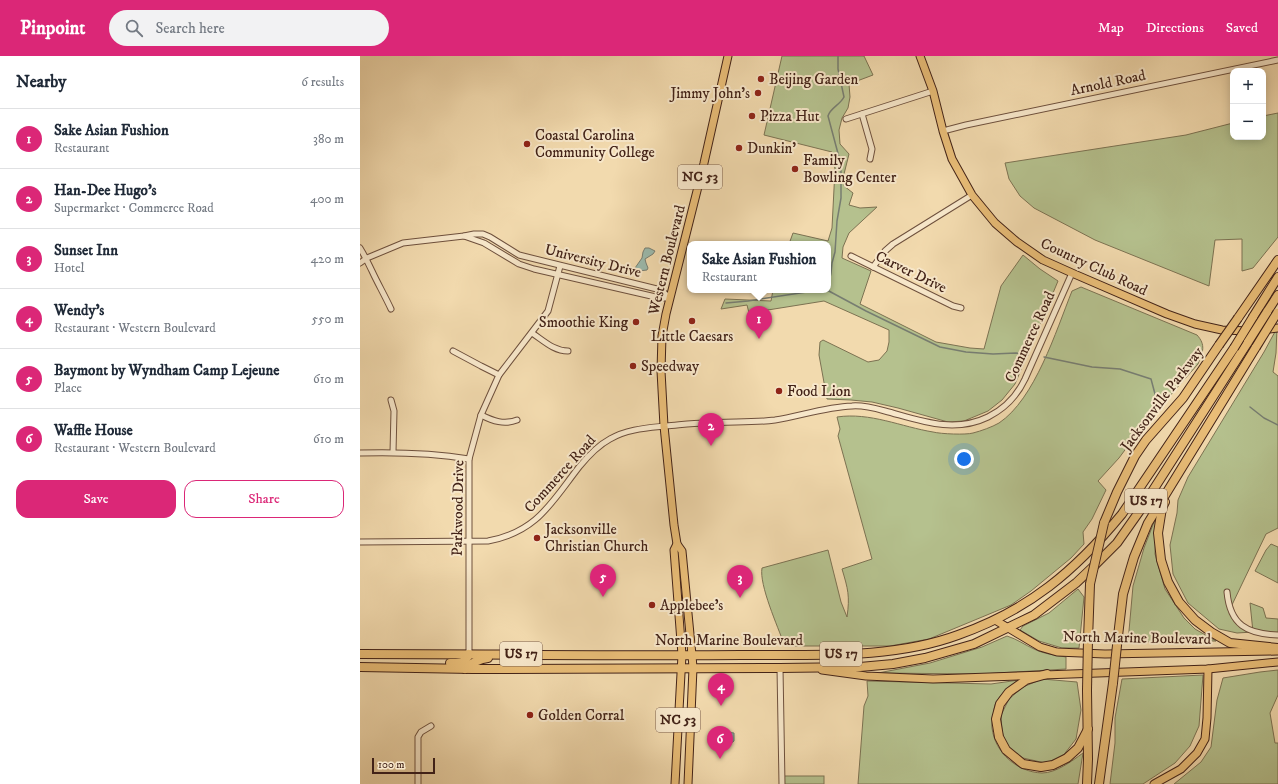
<!DOCTYPE html>
<meta charset="utf-8">
<style>
body{margin:0;font-family:"IM FELL DW Pica",serif;background:#f2f2f3;color:#1f2937}
.controls{position:absolute;right:12px;top:12px;display:grid;overflow:hidden;border-radius:8px;box-shadow:0 2px 10px #0003}
.controls button{width:36px;height:36px;display:grid;place-items:center;padding:0;border:0;border-bottom:1px solid #e0e1e3;background:#fff;color:#1f2937;font:20px sans-serif}
.scale{position:absolute;left:12px;bottom:10px;width:63px;box-sizing:border-box;padding-left:4px;border:2px solid #422217;border-top:0;font-size:11px;line-height:14px;white-space:nowrap;color:#422217;-webkit-text-stroke:3px #f7e7ca;paint-order:stroke}
.you{position:absolute;left:604px;top:403px;width:14px;height:14px;margin:-10px;border:3px solid #fff;border-radius:50%;background:#1a73e8;box-shadow:0 0 0 6px #1a73e833}
.badge{display:grid;place-items:center;width:26px;height:26px;border-radius:50%;background:#db2777;color:#fff;font-size:13px;font-weight:700}
.pin{position:absolute;translate:-50% -33px;filter:drop-shadow(0 1px 2px #0008)}
.pin::after{content:'';position:absolute;top:21px;width:14px;height:12px;background:inherit;clip-path:polygon(0 0,100% 0,50% 100%)}
.popup{position:absolute;left:327px;top:185px;width:144px;height:52px;box-sizing:border-box;display:grid;place-content:center;border-radius:8px;background:#fff;filter:drop-shadow(0 1px 3px #0005);font-size:13px;white-space:nowrap;color:#747a83}
.popup b{font-size:15px;color:#1f2937}
.popup::after{content:'';position:absolute;left:50%;top:100%;margin-left:-8px;border:8px solid transparent;border-top-color:#fff}
.list{margin:0;padding:0;list-style:none}
h2{display:flex;justify-content:space-between;align-items:center;height:52px;margin:0;padding:0 16px;font-size:17px}
h2 small{font-size:13px;font-weight:400;color:#747a83}
.list li{display:grid;grid-template-columns:26px 1fr auto;gap:12px;align-items:center;box-sizing:border-box;height:60px;padding:0 16px;border-top:1px solid #e0e1e3}
.list b{display:block;font-size:15px;white-space:nowrap}
.list p{margin:0;font-size:13px;white-space:nowrap;color:#747a83}
.list em{font-size:13px;font-style:normal;color:#747a83}
.actions{display:flex;gap:8px;padding:12px 16px}
.actions a{flex:1;padding:9px 0;border:1px solid #db2777;border-radius:12px;text-align:center;font-size:14px;color:#db2777}
.actions .main{background:#db2777;color:#fff}
.icon{flex:none;width:22px;height:22px;fill:none;stroke:currentColor;stroke-width:2;stroke-linecap:round;stroke-linejoin:round}
.map{position:relative;flex:none;width:918px;height:728px;overflow:hidden}
header{display:flex;align-items:center;gap:24px;box-sizing:border-box;height:56px;padding:0 20px;background:#db2777;color:#fff}
header strong{font-size:19px}
nav{display:flex;gap:22px;margin-inline-start:auto;font-size:14px}
.search{width:280px;height:36px;background:#f2f2f3;display:flex;align-items:center;gap:10px;box-sizing:border-box;padding:0 14px;border-radius:22px;color:#747a83;font-size:15px}
main{display:flex}
aside{flex:1;background:#fff}
.map>svg:first-child{display:block}
</style>
<header>
<strong>Pinpoint</strong>
<div class="search"><svg class="icon" aria-label="search" viewBox="0 0 24 24"><circle cx="10" cy="10" r="6"/><path d="M15 15l6 6"/></svg>Search here</div>
<nav><a>Map</a><a>Directions</a><a>Saved</a></nav>
</header>
<main>
<aside>
<h2>Nearby<small>6 results</small></h2>
<ul class="list">
<li><span class="badge">1</span><div><b>Sake Asian Fushion</b><p>Restaurant</p></div><em>380 m</em></li>
<li><span class="badge">2</span><div><b>Han-Dee Hugo's</b><p>Supermarket · Commerce Road</p></div><em>400 m</em></li>
<li><span class="badge">3</span><div><b>Sunset Inn</b><p>Hotel</p></div><em>420 m</em></li>
<li><span class="badge">4</span><div><b>Wendy's</b><p>Restaurant · Western Boulevard</p></div><em>550 m</em></li>
<li><span class="badge">5</span><div><b>Baymont by Wyndham Camp Lejeune</b><p>Place</p></div><em>610 m</em></li>
<li><span class="badge">6</span><div><b>Waffle House</b><p>Restaurant · Western Boulevard</p></div><em>610 m</em></li>
</ul>
<div class="actions"><a class="main">Save</a><a>Share</a></div>
</aside>
<div class="map">
<svg width="918" height="728" viewBox="0 0 918 728">
<rect width="100%" height="100%" fill="#f2daae"/>
<filter id="stains"><feTurbulence type="fractalNoise" baseFrequency=".005" numOctaves="4"/><feColorMatrix values="0 0 0 0 .2 0 0 0 0 .09 0 0 0 0 .02 0 0 0 .5 -.17"/></filter>
<radialGradient id="worn" r=".72"><stop offset=".6" stop-color="#630" stop-opacity="0"/><stop offset="1" stop-color="#630" stop-opacity=".3"/></radialGradient>
<g fill="#b5c18e" stroke="#7c7252">
<path d="M422,0H504L513,19L489,28L490,41L488,52L482,62L479,74L480,88L489,98L484,118V130L493,137L489,149L500,152L517,151L489,177L483,191L482,202L511,215L500,248L576,286L610,292L624,293L641,230L663,199L680,213L698,225L655,328L642,344L628,355L604,365L588,366L538,352L512,346L491,344L467,343L459,299L460,286L463,284L508,306L519,304L527,295L529,286V274L464,245L389,257L387,249L361,253L365,243L411,245L413,234H468V188H429L433,177L468,185L472,172L475,113L472,96L404,79Z"/>
<path d="M918,57V181L893,212L882,215V183L855,184L849,230L735,184L674,152L660,140L649,123L645,107L826,79L873,67V81H903V60Z"/>
<path d="M721,231L837,279C846,289 843,296 838,308L779,375L759,402L738,425L746,434L732,463L723,476L724,488L711,502L671,535L651,549L569,583L530,590H431L424,588C418,571 399,529 402,512L468,494L481,546L487,561C490,540 488,533 482,513L512,503L478,380L480,373L477,361C510,356 542,371 573,376C581,378 606,379 613,377C621,375 632,371 639,367C675,343 696,275 712,235Z"/>
<path d="M917,272L916,297L913,316L918,320V472L906,478L870,553L875,561L893,576L890,547L903,552L906,562L918,563V579L893,576L877,577L859,573L828,547L813,518L810,489L817,457L818,444L828,421L904,296Z"/>
<path d="M796,461L795,498L805,533L824,562L835,573L856,585L768,586L773,530L784,492Z"/>
<path d="M911,488L918,491V527L895,515L906,494Z"/>
<path d="M718,533L724,541L719,592H702L679,585L660,574L663,570L689,557Z"/>
<path d="M647,580C657,583 665,589 674,593C684,598 695,599 706,601V613L621,618L518,617L570,607L622,591Z"/>
<path d="M918,614V639L910,657L915,687H918V728H814L841,706L851,691L857,644L863,622L900,616Z"/>
<path d="M843,619L839,670L830,690L815,707L783,728H750L755,687V662L762,623Z"/>
<path d="M682,623L717,626L721,654L716,683L702,701L685,707L663,702L646,690L642,675L641,659L649,643L663,631Z"/>
<path d="M659,624C651,630 642,636 637,645C634,649 634,655 633,660C633,663 631,668 632,672C635,697 657,716 682,717C696,717 712,705 723,697L718,728H498L504,650L508,640L507,625L631,628Z"/>
<rect x="421" y="720" width="43" height="8"/>
</g>
<g fill="#9bbaad" stroke="#777d71">
<path d="M285,192H289L295,195L293,198L285,203L286,207L288,212L287,214L279,215L275,212L282,202L283,196Z"/>
<path d="M357,675L374,677V685L370,688H360L357,685L356,678Z"/>
</g>
<g fill="none" stroke-linecap="round" stroke-linejoin="round">
<g stroke="#777d71" stroke-width="1.5">
<path d="M468,230L471,217L472,207L475,196L477,165L481,142V116L480,105L468,60C470,52 480,49 484,41L478,13V0"/>
<path d="M467,234L506,255L580,291L606,296L633,298L656,297L668,299"/>
<path d="M366,247L388,245L460,234"/>
<path d="M684,301L732,311L760,313L791,323L795,338"/>
<path d="M890,351L904,362L918,369"/>
</g>
<g stroke="#6e503d" stroke-width="7">
<g id="minor">
<path d="M502,58L512,93L510,103"/>
<path d="M486,63L573,35"/>
<path d="M583,75L606,69L918,4"/>
<path d="M104,180L124,187L159,208L174,213L300,242H310"/>
<path d="M0,192C5,200 8,207 12,215C18,228 25,240 31,253"/>
<path d="M491,200L593,250L601,252"/>
<path d="M0,207L7,202L43,187L104,180L114,178H123L130,181L159,199L301,234L310,242"/>
<path d="M513,211L525,195L533,188L612,139"/>
<path d="M172,277C184,285 194,295 208,295"/>
<path d="M93,295L121,310L139,319"/>
<path d="M31,344L34,355L33,396"/>
<path d="M121,359C133,365 144,369 157,364"/>
<path d="M0,397C37,396 73,397 109,403"/>
<path d="M0,486L128,485C177,476 191,447 219,411C228,400 237,390 250,383C267,373 287,372 306,370C319,369 332,367 345,367C368,365 392,367 415,364C440,360 466,351 492,350C503,349 514,352 525,355C559,364 593,378 628,361C644,353 657,340 665,323L712,217"/>
<path d="M867,536C870,569 887,578 918,579"/>
<path d="M109,598V403L121,359L139,319L188,255L200,210"/>
<path d="M420,612L422,728"/>
<path d="M58,728V681L61,676L71,670"/>
</g>
</g>
<g stroke="#422217" stroke-width="9">
<g id="major">
<path d="M560,0L573,35L583,75L592,103L612,139L635,167L657,186L683,204L712,217L807,258L835,268L862,274L891,275L918,272"/>
<path d="M635,564L680,591L697,596L745,598L918,595"/>
<path d="M462,614L506,620L573,623L848,613L918,606"/>
<path d="M315,728L322,599L314,494L317,488"/>
<path d="M328,728L333,612L332,599L322,495L317,488L314,469L304,370L301,315L302,280L306,258L344,107L368,0"/>
<path d="M794,728L821,713L837,697L845,683L847,662L848,613"/>
</g>
</g>
<g stroke="#422217" stroke-width="10">
<g id="highway">
<path d="M907,256L918,239"/>
<path d="M893,261L918,221"/>
<path d="M878,262L918,204"/>
<path d="M805,446L802,452L798,477L801,504L808,526L819,546L835,564L851,576L870,587L918,592"/>
<path d="M744,467L757,436L775,400L786,384L823,342L859,289"/>
<path d="M758,580L763,538L774,501L788,467L896,291"/>
<path d="M728,584L730,528"/>
<path d="M0,598C127,598 254,600 381,599C453,598 530,604 598,579C669,554 715,515 762,458L874,292"/>
<path d="M90,607C99,607 105,608 109,598"/>
<path d="M0,611L112,613L420,612L500,611L533,608L565,602L614,588L674,559L716,527L736,508L757,487L781,453L888,286"/>
<path d="M105,613C112,607 118,603 128,602"/>
<path d="M687,618L666,624L649,636L640,648L636,663L639,681L646,694L663,708L681,711L693,709L707,702L718,692L728,673"/>
<path d="M727,634L728,703L727,728"/>
<path d="M739,728L753,627"/>
</g>
</g>
<use href="#minor" stroke="#f7e7ca" stroke-width="5"/>
<use href="#major" stroke="#e9bd77" stroke-width="7"/>
<use href="#highway" stroke="#e9bd77" stroke-width="8"/>
<g stroke="#422217" stroke-width="10" stroke-linecap="butt">
<g id="highway-bridge">
<path d="M888,286L907,256"/>
<path d="M859,289L878,262"/>
<path d="M896,291L917,257"/>
<path d="M874,292L893,261"/>
<path d="M730,528L744,467"/>
<path d="M753,627L758,580"/>
<path d="M727,634L728,584"/>
</g>
</g>
<use href="#highway-bridge" stroke="#e9bd77" stroke-width="8"/>
</g>
<g fill="#8f2418" stroke="#f7e7ca" stroke-width="1.5">
<circle cx="401" cy="23" r="4"/>
<circle cx="398" cy="37" r="4"/>
<circle cx="392" cy="60" r="4"/>
<circle cx="167" cy="88" r="4"/>
<circle cx="379" cy="92" r="4"/>
<circle cx="435" cy="113" r="4"/>
<circle cx="332" cy="265" r="4"/>
<circle cx="276" cy="266" r="4"/>
<circle cx="273" cy="310" r="4"/>
<circle cx="419" cy="335" r="4"/>
<circle cx="177" cy="482" r="4"/>
<circle cx="292" cy="549" r="4"/>
<circle cx="170" cy="659" r="4"/>
</g>
<g text-anchor="middle" dominant-baseline="central" stroke-width="4" stroke-linejoin="round" paint-order="stroke">
<g fill="#f7e7ca" stroke="#785d4d" stroke-width="1">
<rect x="318" y="109" width="44" height="24" rx="3"/>
<rect x="765" y="433" width="42" height="24" rx="3"/>
<rect x="140" y="586" width="42" height="24" rx="3"/>
<rect x="460" y="586" width="42" height="24" rx="3"/>
<rect x="296" y="652" width="44" height="24" rx="3"/>
</g>
<g font-size="14" font-weight="bold" fill="#422217">
<text x="340" y="121">NC 53</text>
<text x="786" y="445">US 17</text>
<text x="161" y="598">US 17</text>
<text x="481" y="598">US 17</text>
<text x="318" y="664">NC 53</text>
</g>
<g font-size="15" fill="#422217" stroke="#f7e7ca" text-anchor="start">
<text x="409" y="23">Beijing Garden</text>
<text x="390" y="37" text-anchor="end">Jimmy John's</text>
<text x="400" y="60">Pizza Hut</text>
<text x="175" y="79">Coastal Carolina<tspan x="175" dy="17">Community College</tspan></text>
<text x="387" y="92">Dunkin'</text>
<text x="443" y="104">Family<tspan x="443" dy="17">Bowling Center</tspan></text>
<text x="268" y="266" text-anchor="end">Smoothie King</text>
<text x="332" y="280" text-anchor="middle">Little Caesars</text>
<text x="281" y="310">Speedway</text>
<text x="427" y="335">Food Lion</text>
<text x="185" y="473">Jacksonville<tspan x="185" dy="17">Christian Church</tspan></text>
<text x="300" y="549">Applebee's</text>
<text x="178" y="659">Golden Corral</text>
</g>
<g font-size="15" fill="#422217" stroke="#f7e7ca">
<text transform="translate(748 27) rotate(-12)">Arnold Road</text>
<text transform="translate(307 204) rotate(-76)">Western Boulevard</text>
<text transform="translate(233 205) rotate(14)">University Drive</text>
<text transform="translate(734 211) rotate(25)">Country Club Road</text>
<text transform="translate(551 216) rotate(26)">Carver Drive</text>
<text transform="translate(670 281) rotate(-65)">Commerce Road</text>
<text transform="translate(802 343) rotate(-53)">Jacksonville Parkway</text>
<text transform="translate(200 418) rotate(-48)">Commerce Road</text>
<text transform="translate(98 452) rotate(-89)">Parkwood Drive</text>
<text transform="translate(777 582) rotate(1)">North Marine Boulevard</text>
<text x="369" y="584">North Marine Boulevard</text>
</g>
</g>
<rect width="100%" height="100%" filter="url(#stains)"/>
<rect width="100%" height="100%" fill="url(#worn)"/>
</svg>
<div class="controls">
<button>+</button>
<button>−</button>
</div>
<div class="scale">100 m</div>
<div class="you"></div>
<div class="pin badge" style="left:399px;top:283px">1</div>
<div class="popup"><b>Sake Asian Fushion</b>Restaurant</div>
<div class="pin badge" style="left:351px;top:390px">2</div>
<div class="pin badge" style="left:380px;top:542px">3</div>
<div class="pin badge" style="left:361px;top:650px">4</div>
<div class="pin badge" style="left:243px;top:541px">5</div>
<div class="pin badge" style="left:360px;top:703px">6</div>
</div>
</main>
